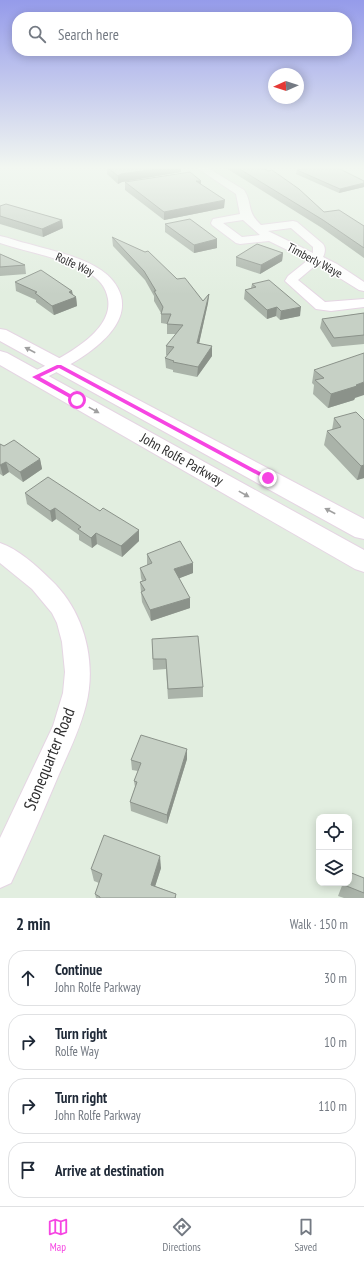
<!DOCTYPE html>
<meta charset="utf-8">
<style>
body{margin:0;font-family:"PT Sans Narrow",sans-serif;background:#f6f6f7;color:#1f2937}
.controls{position:absolute;right:12px;bottom:12px;display:grid;overflow:hidden;border-radius:8px;box-shadow:0 2px 10px #0003}
.controls button{width:36px;height:36px;display:grid;place-items:center;padding:0;border:0;border-bottom:1px solid #e0e1e3;background:#fff;color:#1f2937;font:20px sans-serif}
.compass{position:absolute;left:268px;top:68px;width:36px;height:36px;border-radius:50%;background:#fff;box-shadow:0 2px 10px #0003;rotate:267deg}
.stop{position:absolute;width:12px;height:12px;margin:-9px;border:3px solid #f645e2;border-radius:50%;background:#fff}
.stop.end{background:#f645e2;border-color:#fff;box-shadow:0 1px 4px #0008}
.list{margin:0;padding:0;list-style:none}
h2{display:flex;justify-content:space-between;align-items:center;height:52px;margin:0;padding:0 16px;font-size:17px}
h2 small{font-size:13px;font-weight:400;color:#747a83}
.list li{display:grid;grid-template-columns:26px 1fr auto;gap:12px;align-items:center;box-sizing:border-box;height:56px;margin:0 8px 8px;padding:0 8px;border:1px solid #e0e1e3;border-radius:16px}
.list b{display:block;font-size:15px;white-space:nowrap}
.list p{margin:0;font-size:13px;white-space:nowrap;color:#747a83}
.list em{font-size:13px;font-style:normal;color:#747a83}
.icon{flex:none;width:22px;height:22px;fill:none;stroke:currentColor;stroke-width:2;stroke-linecap:round;stroke-linejoin:round}
.map{position:relative;flex:none;width:364px;height:898px;overflow:hidden}
.search{position:absolute;background:#fff;box-shadow:0 2px 10px #0003;left:12px;right:12px;top:12px;height:44px;display:flex;align-items:center;gap:10px;box-sizing:border-box;padding:0 14px;border-radius:16px;color:#747a83;font-size:15px}
.sheet{height:308px;background:#fff}
nav{display:flex;justify-content:space-around;align-items:center;box-sizing:border-box;height:56px;border-top:1px solid #e0e1e3;background:#fff;font-size:11px;color:#747a83}
nav a{display:grid;justify-items:center;gap:2px}
nav .on{color:#f645e2}
.map>svg:first-child{display:block}
</style>
<div class="map">
<svg width="364" height="898" viewBox="0 0 364 898">
<rect width="100%" height="100%" fill="#e2eee0"/>
<g fill="none" stroke-linecap="round" stroke-linejoin="round">
<g stroke="#e5d5e3" stroke-width="2">
<g id="street">
<path d="M197,168H208L244,190C253,204 246,211 261,225L293,221L297,222L323,244C326,248 325,253 323,257L337,264L364,282V291L359,290L317,264L298,280L325,302L364,299V307L331,311L316,309L285,281L288,276L308,260L269,241L240,244L236,243L212,225L211,223L213,219L240,214L236,194ZM243,220L260,235L242,237L223,223ZM291,228L313,247V253L268,231Z"/>
<path d="M0,236C10,238 19,242 29,244C53,251 80,256 101,270C110,276 118,285 121,296C131,335 69,366 41,380L35,382L29,380L27,377L29,374C55,361 114,334 108,299C106,287 99,279 89,273C62,257 29,253 0,243Z"/>
<path d="M0,543C18,549 37,566 51,580C84,611 97,661 86,705C79,733 65,759 54,786C40,819 26,851 11,883L0,888V838L53,726L63,693L65,672L62,642L57,623L52,613L32,589L0,563Z"/>
</g>
</g>
<g stroke="#e5d5e3" stroke-width="2">
<g id="secondary">
<path d="M0,329L6,330L364,519V539L355,537L0,341Z"/>
<path d="M0,351L7,353L364,550V572L355,569L0,365Z"/>
</g>
</g>
<use href="#street" fill="#fff" fill-rule="evenodd"/>
<use href="#secondary" fill="#fff" fill-rule="evenodd"/>
</g>
<g fill="#aab3a9">
<path d="M107,168H181V172L122,182L118,184L107,174Z"/>
<path d="M226,168H263L268,171L324,212L364,226V258L322,228Z"/>
<path d="M297,170L364,181V187L339,193L296,174Z"/>
<path d="M125,182L224,208L164,220L125,190Z"/>
<path d="M0,206L62,220L63,228L43,237L0,224Z"/>
<path d="M165,224L217,239V248L194,253L165,232Z"/>
<path d="M112,237L177,279L203,301L209,294L208,303L199,343L212,356L197,377L173,372V370L166,368L165,358L168,356L166,355V346L176,334H167V324L161,323V313L154,301V296L145,280L113,246Z"/>
<path d="M283,253L282,261L260,274L236,266V257Z"/>
<path d="M0,254L25,265L26,274L0,276Z"/>
<path d="M15,282L72,291L73,295L76,297L77,306L54,315L36,302V300L16,291Z"/>
<path d="M252,284L300,316L280,320L276,316L267,319L244,299L245,290L251,288Z"/>
<path d="M364,313V344L332,347L320,328L322,319Z"/>
<path d="M314,370L355,398L354,400L328,408L313,394L314,385L312,383Z"/>
<path d="M334,418L364,420V478L357,480L324,445L327,431L332,430Z"/>
<path d="M0,444L4,446L40,459L42,469L23,482L9,472L3,476L0,474Z"/>
<path d="M25,493L100,511L139,530V541L122,557L97,544L92,548L79,540V535L56,519L52,522L27,504Z"/>
<path d="M147,554L193,573L179,578L190,608L151,621L142,602L140,582L142,581L141,578L140,568L147,565Z"/>
<path d="M152,639L203,687V697L168,699L166,669L153,670Z"/>
<path d="M187,749V759L167,824L131,811L130,802L135,787L134,781L138,771L132,770L131,760Z"/>
<path d="M161,868L155,886L176,894V898H96L95,894L99,883L94,881L91,869Z"/>
<path d="M364,878V898H344L338,896L343,883H349Z"/>
</g>
<g fill="#8b928a">
<path d="M163,168H181V172L122,182L118,184V176L121,174Z"/>
<path d="M196,181H201V188Z"/>
<path d="M364,183V187L339,193L340,189Z"/>
<path d="M225,200L224,208L164,220V212Z"/>
<path d="M62,220L63,228L43,237L42,229Z"/>
<path d="M217,239V248L194,253V245Z"/>
<path d="M283,253L282,261L260,274L261,265Z"/>
<path d="M72,291L73,298L76,297L77,306L54,315L52,306L69,292Z"/>
<path d="M209,294L208,303L197,353V343Z"/>
<path d="M277,307L276,316L267,319V310Z"/>
<path d="M301,307L300,316L280,320L281,311Z"/>
<path d="M212,346V356L197,377L198,367Z"/>
<path d="M364,382V395L355,398L354,400L328,408L331,394Z"/>
<path d="M40,459L42,469L23,482L20,472Z"/>
<path d="M6,462L9,472L3,476L0,465Z"/>
<path d="M364,465V478L357,480L361,466Z"/>
<path d="M55,508L56,519L52,522L50,511Z"/>
<path d="M139,530V541L122,557L121,546Z"/>
<path d="M96,533L97,544L92,548L91,538Z"/>
<path d="M193,563V573L175,580L174,569Z"/>
<path d="M190,598V608L151,621L150,610Z"/>
<path d="M187,749V759L167,824V815Z"/>
<path d="M160,856L161,868L152,896L151,885Z"/>
</g>
<g fill="#c6d0c5" stroke="#8b928a">
<path d="M108,168H163L121,174L118,176Z"/>
<path d="M238,168H263L268,171L272,170L299,189L324,212L339,210L364,226V248L323,220Z"/>
<path d="M312,168H338L364,181V183L340,189L297,170Z"/>
<path d="M190,172L201,181H196L225,200L164,212L125,182Z"/>
<path d="M6,204L62,220L42,229L0,216V206Z"/>
<path d="M190,219L217,239L194,245L165,224Z"/>
<path d="M112,237L145,252L148,251L177,279L185,278L203,301L209,294L197,343L212,346L198,367L173,362L174,361L165,358L174,347L166,346L183,325L167,324L171,314H161L163,307L154,291H156L144,271Z"/>
<path d="M257,244L283,253L261,265L236,257Z"/>
<path d="M0,254L25,265L0,267Z"/>
<path d="M41,270L72,291L69,292L76,297L52,306L35,293L37,292L15,282Z"/>
<path d="M269,280L301,307L281,311L277,307L267,310L245,290L256,287L252,284Z"/>
<path d="M364,313V335L334,338L322,319Z"/>
<path d="M364,353V382L356,385L357,386L331,394L315,380L324,378L314,370Z"/>
<path d="M356,412L364,420V465L361,466L327,431L341,427L334,418Z"/>
<path d="M14,440L40,459L20,472L6,462L0,465V444L4,446Z"/>
<path d="M48,477L100,511L103,508L139,530L121,546L96,533L91,538L78,529L81,527L55,508L50,511L25,493Z"/>
<path d="M180,541L193,563L174,569L190,598L150,610L141,592L145,590L140,582L146,580L140,568L152,563L147,554Z"/>
<path d="M198,636L203,687L168,689L166,659H153L152,639Z"/>
<path d="M141,735L187,749L167,815L130,802L137,782L134,781L141,763L131,760Z"/>
<path d="M104,835L160,856L151,885L176,894L175,898H100V897L95,894L102,874L91,869Z"/>
<path d="M349,872L364,878V893L344,885L345,883H349Z"/>
</g>
<defs><path id="oneway-solid" d="M-6-.8H1V-3.2L6.5 0L1 3.2V.8H-6Z"/></defs>
<g fill="#a0a0a0">
<use href="#oneway-solid" transform="translate(30 350) rotate(-152)"/>
<use href="#oneway-solid" transform="translate(94 410) rotate(29)"/>
<use href="#oneway-solid" transform="translate(244 494) rotate(29)"/>
<use href="#oneway-solid" transform="translate(330 511) rotate(-152)"/>
</g>
<linearGradient id="sky" x2="0" y2="1"><stop stop-color="#959bea"/><stop offset="0.57" stop-color="#f2f7f1"/><stop offset="1" stop-color="#f2f7f1" stop-opacity="0"/></linearGradient>
<rect width="364" height="294" fill="url(#sky)"/>
<path fill="#f645e2" d="M57,365H61L271,478L270,479H265L59,368L40,377L79,399V401H75L32,377Z"/>
<g text-anchor="middle" dominant-baseline="central" stroke-width="3" stroke-linejoin="round" paint-order="stroke">
<g font-size="12" fill="#2d2d2d" stroke="#fff">
<text transform="translate(315 260) rotate(28)">Timberly Waye</text>
<text transform="translate(75 264) rotate(24)">Rolfe Way</text>
</g>
<g font-size="14" fill="#2d2d2d" stroke="#fff">
<text transform="translate(182 459) rotate(29)">John Rolfe Parkway</text>
</g>
<g font-size="17" fill="#2d2d2d" stroke="#fff">
<text transform="translate(49 759) rotate(-68)">Stonequarter Road</text>
</g>
</g>
</svg>
<div class="controls">
<button><svg class="icon" aria-label="locate" viewBox="0 0 24 24"><circle cx="12" cy="12" r="6"/><path d="M12 2v4M12 18v4M2 12h4M18 12h4"/></svg></button>
<button><svg class="icon" aria-label="layers" viewBox="0 0 24 24"><path d="M12 4l9 5-9 5-9-5zM3 14l9 5 9-5"/></svg></button>
</div>
<svg class="compass" viewBox="-18 -18 36 36"><path d="M0-13l5 13h-10z" fill="#e53935"/><path d="M0 13l5-13h-10z" fill="#747a83"/></svg>
<div class="stop" style="left:77px;top:400px"></div>
<div class="stop end" style="left:268px;top:478px"></div>
<div class="search"><svg class="icon" aria-label="search" viewBox="0 0 24 24"><circle cx="10" cy="10" r="6"/><path d="M15 15l6 6"/></svg>Search here</div>
</div>
<section class="sheet">
<h2>2 min<small>Walk · 150 m</small></h2>
<ul class="list">
<li><svg class="icon" aria-label="ahead" viewBox="0 0 24 24"><path d="M12 20V5M6 11l6-6 6 6"/></svg><div><b>Continue</b><p>John Rolfe Parkway</p></div><em>30 m</em></li>
<li><svg class="icon" aria-label="right" viewBox="0 0 24 24"><path d="M7 20v-9h11M14 6l5 5-5 5"/></svg><div><b>Turn right</b><p>Rolfe Way</p></div><em>10 m</em></li>
<li><svg class="icon" aria-label="right" viewBox="0 0 24 24"><path d="M7 20v-9h11M14 6l5 5-5 5"/></svg><div><b>Turn right</b><p>John Rolfe Parkway</p></div><em>110 m</em></li>
<li><svg class="icon" aria-label="arrive" viewBox="0 0 24 24"><path d="M6 21V4h12l-3 4 3 4H6"/></svg><div><b>Arrive at destination</b></div></li>
</ul>
</section>
<nav>
<a class="on"><svg class="icon" aria-label="map" viewBox="0 0 24 24"><path d="M3 6l6-2 6 2 6-2v14l-6 2-6-2-6 2zM9 4v14M15 6v14"/></svg>Map</a>
<a><svg class="icon" aria-label="directions" viewBox="0 0 24 24"><path d="M12 3l9 9-9 9-9-9zM9 14v-3h6M13 9l2 2-2 2"/></svg>Directions</a>
<a><svg class="icon" aria-label="saved" viewBox="0 0 24 24"><path d="M7 4h10v16l-5-4-5 4z"/></svg>Saved</a>
</nav>
